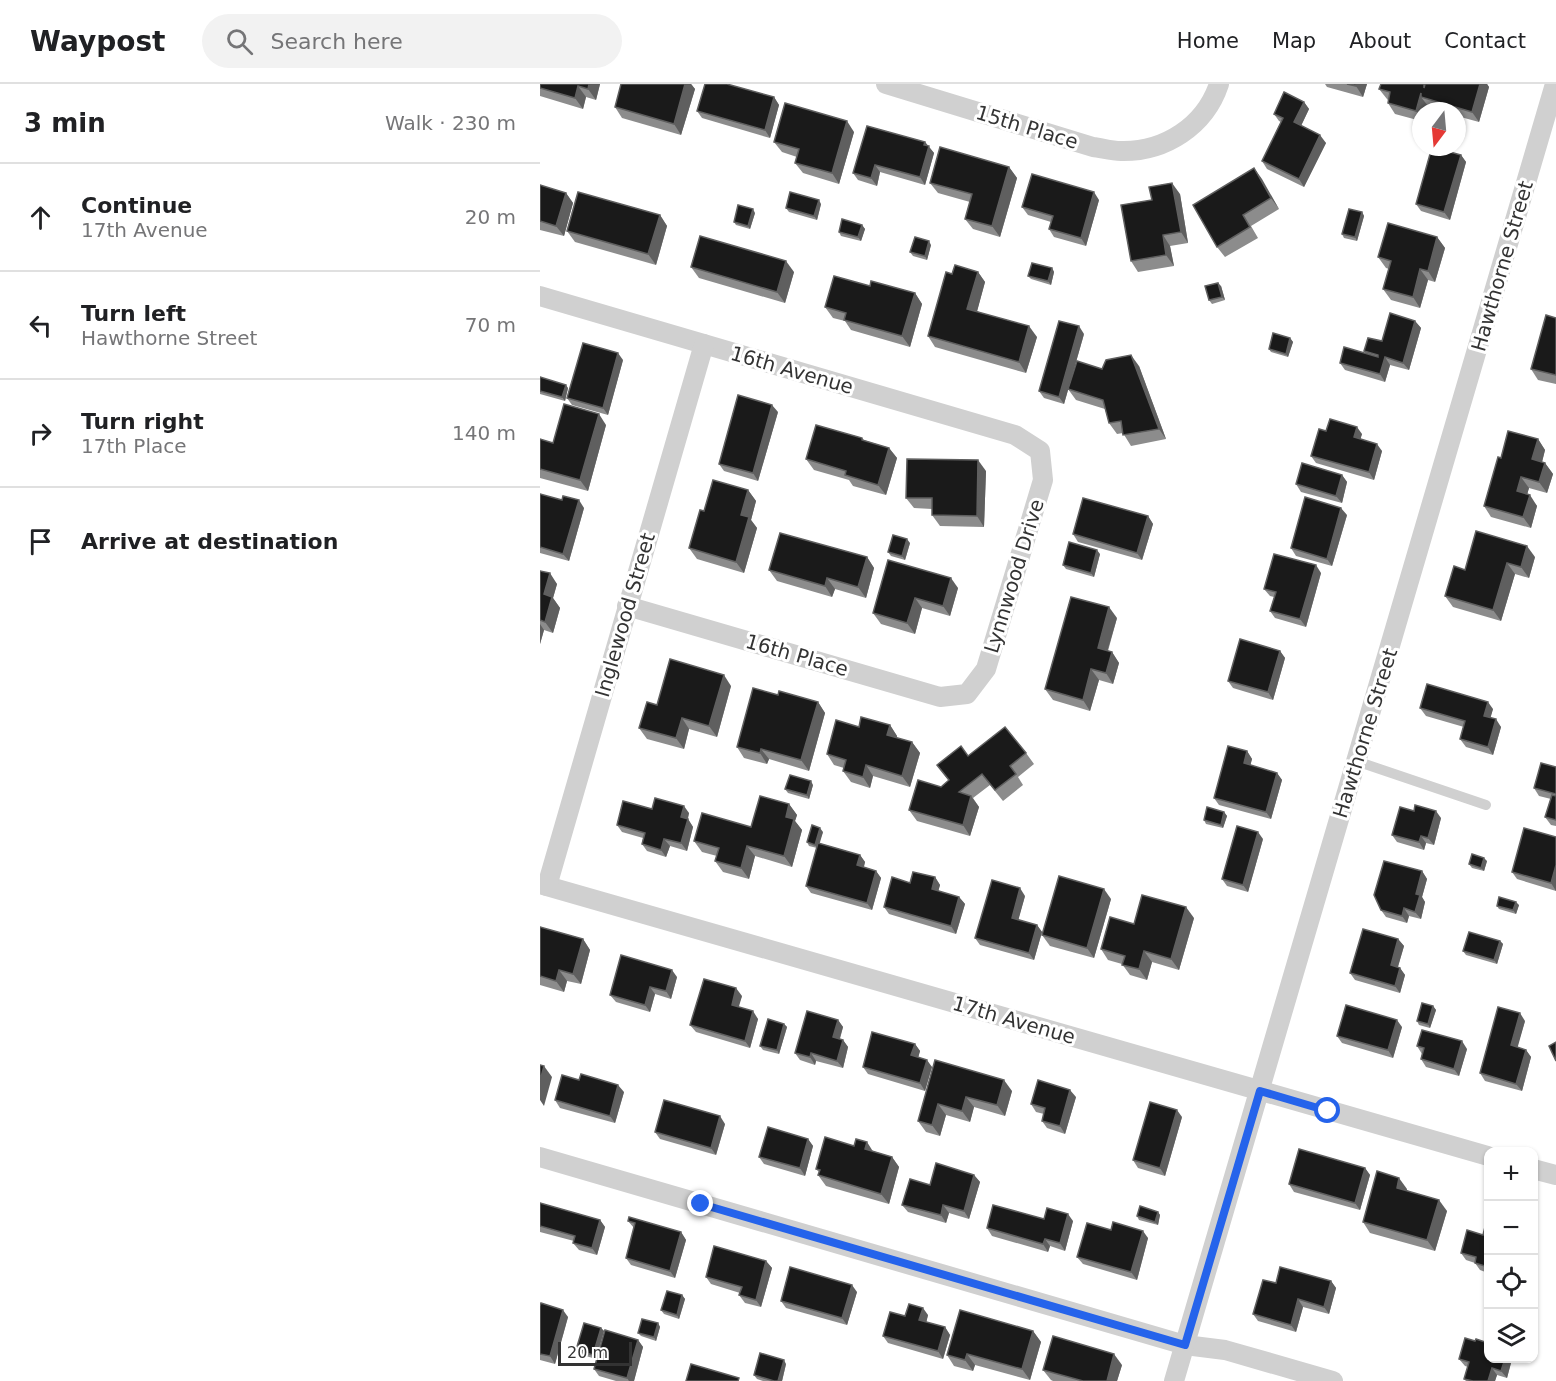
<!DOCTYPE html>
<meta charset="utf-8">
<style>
body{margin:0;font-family:"DejaVu Sans",sans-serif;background:#f2f2f2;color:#202124}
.controls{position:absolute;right:18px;bottom:18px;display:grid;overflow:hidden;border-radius:12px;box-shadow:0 2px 4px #0004}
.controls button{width:54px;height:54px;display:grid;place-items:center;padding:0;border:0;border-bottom:2px solid #e0e0e0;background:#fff;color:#202124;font:30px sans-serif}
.compass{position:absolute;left:872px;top:18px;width:54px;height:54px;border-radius:50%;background:#fff;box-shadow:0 2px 4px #0004;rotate:196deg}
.scale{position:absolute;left:18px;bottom:15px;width:74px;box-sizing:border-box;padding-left:6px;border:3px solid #333;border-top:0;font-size:16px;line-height:21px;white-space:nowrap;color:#333;-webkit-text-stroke:4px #fff;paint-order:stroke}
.stop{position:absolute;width:18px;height:18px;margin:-14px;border:4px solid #2563eb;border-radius:50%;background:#fff}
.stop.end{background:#2563eb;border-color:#fff;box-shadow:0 2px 6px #0008}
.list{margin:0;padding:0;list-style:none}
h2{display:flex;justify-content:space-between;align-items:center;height:78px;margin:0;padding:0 24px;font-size:26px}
h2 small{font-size:20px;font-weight:400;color:#757577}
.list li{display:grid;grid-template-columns:39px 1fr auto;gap:18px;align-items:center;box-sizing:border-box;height:108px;padding:0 24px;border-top:2px solid #e0e0e0}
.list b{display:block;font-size:22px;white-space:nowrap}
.list p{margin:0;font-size:20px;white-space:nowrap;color:#757577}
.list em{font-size:20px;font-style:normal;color:#757577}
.icon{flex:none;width:33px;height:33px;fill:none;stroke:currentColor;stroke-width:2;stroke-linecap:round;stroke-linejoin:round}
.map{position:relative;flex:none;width:1016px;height:1297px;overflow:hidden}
header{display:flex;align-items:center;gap:36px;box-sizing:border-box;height:84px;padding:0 30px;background:#fff;border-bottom:2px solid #e0e0e0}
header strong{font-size:28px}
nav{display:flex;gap:33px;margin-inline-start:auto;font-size:21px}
.search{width:420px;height:54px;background:#f2f2f2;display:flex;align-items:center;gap:15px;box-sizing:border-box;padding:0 21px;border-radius:33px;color:#757577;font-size:22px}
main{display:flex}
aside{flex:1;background:#fff}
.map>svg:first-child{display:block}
</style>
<header>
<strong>Waypost</strong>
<div class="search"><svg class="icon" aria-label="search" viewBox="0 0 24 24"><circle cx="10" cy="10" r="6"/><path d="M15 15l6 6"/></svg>Search here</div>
<nav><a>Home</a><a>Map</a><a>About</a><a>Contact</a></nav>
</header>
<main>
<aside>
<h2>3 min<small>Walk · 230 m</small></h2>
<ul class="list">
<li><svg class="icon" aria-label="ahead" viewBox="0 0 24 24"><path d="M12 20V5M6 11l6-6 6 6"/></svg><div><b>Continue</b><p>17th Avenue</p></div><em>20 m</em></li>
<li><svg class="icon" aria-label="left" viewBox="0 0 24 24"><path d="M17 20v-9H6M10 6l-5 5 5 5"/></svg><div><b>Turn left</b><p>Hawthorne Street</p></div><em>70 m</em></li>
<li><svg class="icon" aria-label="right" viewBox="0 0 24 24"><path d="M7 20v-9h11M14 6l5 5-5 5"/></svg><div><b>Turn right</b><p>17th Place</p></div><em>140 m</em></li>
<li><svg class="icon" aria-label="arrive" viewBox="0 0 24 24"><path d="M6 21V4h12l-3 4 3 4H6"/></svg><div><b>Arrive at destination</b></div></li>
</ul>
</aside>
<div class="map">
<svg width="1016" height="1297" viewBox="0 0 1016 1297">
<rect width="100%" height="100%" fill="#fff"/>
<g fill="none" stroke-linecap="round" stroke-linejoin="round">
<path stroke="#d0d0d0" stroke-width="10" d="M816,677L946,721"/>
<g stroke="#d0d0d0" stroke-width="20">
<path d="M346,0L553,63C562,64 571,67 581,67C625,68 665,42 679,0"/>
<path d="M0,212L475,351L500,367L503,396L446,585L427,610L400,613L87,522"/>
<path d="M0,800L948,1072"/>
<path d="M7,802L164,260"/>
<path d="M0,1073L645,1261L685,1266L793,1297"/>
<path d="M993,1085L1016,1091"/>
<path d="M634,1297L1015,0"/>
</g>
</g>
<g fill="#8c8c8c">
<path d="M0,0H60L56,16L46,13L43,25L0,12Z"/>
<path d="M81,0H151L155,5L141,51L82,34L75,23Z"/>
<path d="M785,0H827L823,13L787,3Z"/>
<path d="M841,0H947L949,3L939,38L917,32V27H899L889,24L888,22L886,27H881V37L855,30L848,19V16L847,15L839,5Z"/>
<path d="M234,13L239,21L230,54L162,34L157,27Z"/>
<path d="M764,18L769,25L761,42L786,59L764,103L727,85L722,77L741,38L739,37L734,30Z"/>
<path d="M314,48L299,100L263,89L255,79L257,73L242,68L234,58Z"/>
<path d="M385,58L394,69L385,101L340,88L337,102L318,96L313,89Z"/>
<path d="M921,71L926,78L910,136L881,127L876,120Z"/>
<path d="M469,83L477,94L460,153L433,145L425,135L430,118L398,109L390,99Z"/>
<path d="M714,84L739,125L711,142L718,154L685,173L677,163Z"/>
<path d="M0,101L26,109L33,119L24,152L0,146Z"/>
<path d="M640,110L648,159L630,162L634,182L598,188L591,177L612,116Z"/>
<path d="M559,116L546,162L514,153L509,145L511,138L488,131L482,123Z"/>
<path d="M281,120L277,136L249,128L246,124Z"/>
<path d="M822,128L824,132L817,157L804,154L802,150Z"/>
<path d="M215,129L210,145L196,141L194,138Z"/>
<path d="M120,131L127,142L116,181L35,158L27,147Z"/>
<path d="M322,141L325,145L321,157L301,152L299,148Z"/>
<path d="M897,153L905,164L895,198L888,196L880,224L851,216L843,205L849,185L846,184L838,173Z"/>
<path d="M391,161L387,176L373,172L370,168Z"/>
<path d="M151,183L254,188L245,219L159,194Z"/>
<path d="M512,184L514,188L511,201L491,195L488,192Z"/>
<path d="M438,188L445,198L437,227L497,253L486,289L395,263L388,252L412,190Z"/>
<path d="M330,202L375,209L382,220L370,263L311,246L305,237L293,234L285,223Z"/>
<path d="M681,202L685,216L672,220L669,216Z"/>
<path d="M1016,234V300L998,296L991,285Z"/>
<path d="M875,237L881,244L869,286L850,281L845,298L805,286L800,279L826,270L824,267Z"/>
<path d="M544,250L524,320L504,314L499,307Z"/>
<path d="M750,254L753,258L748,273L731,268L729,265Z"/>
<path d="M83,276L68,331L32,321L27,314Z"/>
<path d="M599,282L626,355L591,362L583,349L577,350L569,339L565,325L536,316L528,305L562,285Z"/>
<path d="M0,293L28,304L25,317L0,310Z"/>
<path d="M238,328L218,397L184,387L179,380Z"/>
<path d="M66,341L48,407L0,394V355L13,359Z"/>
<path d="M786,347L822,350L820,355L842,367L834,396L776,379L771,372Z"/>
<path d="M322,354L324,356L349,364L357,374L346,411L313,402L309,396L274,386L266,375Z"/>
<path d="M998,355L1005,366L1002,378L1005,379L1013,390L1007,409L989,404L987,410L997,422L991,444L951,433L944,422L961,374Z"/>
<path d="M446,387L444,443L400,442L392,431V425L374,424L366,414Z"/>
<path d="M802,391L807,398L802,419L761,408L756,400Z"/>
<path d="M208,406L216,417L211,436L217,444L204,489L157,475L149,464L164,427Z"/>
<path d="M0,410L44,424L29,477L0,469Z"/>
<path d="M807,431L792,482L756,472L751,464Z"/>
<path d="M608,432L613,440L602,476L538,458L533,450Z"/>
<path d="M370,459L365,476L351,472L348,468Z"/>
<path d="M560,470L554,493L526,485L523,481Z"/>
<path d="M327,473L334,484L326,514L295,505L292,513L237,497L229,486Z"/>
<path d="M995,473L989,494L975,490L961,537L913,523L905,512L925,486Z"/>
<path d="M348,476L418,504L410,532L382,524L375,550L341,540L333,529Z"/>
<path d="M0,487L17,500L13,514L20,524L13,549L4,546L0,560Z"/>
<path d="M781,489L766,543L735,534L730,527L734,513L730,512L724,505Z"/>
<path d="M577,534L568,567L572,568L579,579L573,600L559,596L550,627L513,616L505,605Z"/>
<path d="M740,567L745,574L733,616L693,604L688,597Z"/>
<path d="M191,602L177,653L149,645L144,665L107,655L99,644L117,621Z"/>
<path d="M278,618L285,629L269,687L229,675L227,680L204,674L197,663Z"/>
<path d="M880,624L953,625L950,634L961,643L953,671L926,663L920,655L924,643L886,632Z"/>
<path d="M350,641L357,652V654L372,658L380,669L370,703L333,692L330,704L311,698L303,687L304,684L294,681L287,670L319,643Z"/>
<path d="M707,667L712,675L710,681L737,689L742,696L731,735L679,721L674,714Z"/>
<path d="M486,669L494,680L478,693L483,701L463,717L450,701L433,714L439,723L430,752L377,737L369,726L409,697L397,681L428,672Z"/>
<path d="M1016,683V742L1011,741L1005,733L1011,715L999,712L994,704Z"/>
<path d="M273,701L269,715L248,709L245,705Z"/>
<path d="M249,720L257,731L255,737L262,746L252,783L215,772L209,795L183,788L175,777L177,772L162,768L154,757L211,743Z"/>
<path d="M112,725L149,729L148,735L153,743L147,767L130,762L126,773L107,767L102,760L103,754L82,748L77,741Z"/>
<path d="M684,728L687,732L683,744L666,740L664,736Z"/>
<path d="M901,734L894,761L886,759L884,766L857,758L852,751Z"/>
<path d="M283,748L279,759L320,771L325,778L324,783L336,787L341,794L332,826L271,809L266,802L277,764L269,762L267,758Z"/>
<path d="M1016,753V807L977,795L972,788Z"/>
<path d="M723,755L708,808L687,802L682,795Z"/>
<path d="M947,777L944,787L932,784L929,780Z"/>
<path d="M882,787L887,795L882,813L885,818L881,835L869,832L867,839L846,833L841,826Z"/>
<path d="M395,793L400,801L398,807L419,813L425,820L416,850L349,830L344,823L370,799Z"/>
<path d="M485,812L478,836L497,841L502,848L494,876L440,861L435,854Z"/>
<path d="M571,815L554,874L510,862L502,851Z"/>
<path d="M979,821L976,830L959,825L957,822Z"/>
<path d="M654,834L639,886L612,878L607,896L590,891L582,880L568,876L561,865L594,840Z"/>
<path d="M0,843L43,855L50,866L41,900L27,897L24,908L0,901Z"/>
<path d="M858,855L864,862L858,883L860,884L865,891L860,909L815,896L810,889Z"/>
<path d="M960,857L963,860L957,880L926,871L923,867Z"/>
<path d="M137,893L131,915L115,910L110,928L76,918L70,911Z"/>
<path d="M202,912L198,923L218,935L210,964L156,948L150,941Z"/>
<path d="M893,922L896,926L890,944L879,941L877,937Z"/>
<path d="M298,936L303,943L300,955L303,956L308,963L303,984L276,977L275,981L260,976L255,969Z"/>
<path d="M985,937L977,963L986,966L991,973L982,1007L945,997L940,989Z"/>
<path d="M244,940L247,943L239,970L223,966L220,962Z"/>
<path d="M862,943L853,974L802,959L797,952Z"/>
<path d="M375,960L380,967L378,973L392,983L385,1007L328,990L323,983Z"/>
<path d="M877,962L927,965L919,992L886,983L881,975L882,970Z"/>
<path d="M395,976L472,1007L465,1032L434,1023L430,1038L406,1031L400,1052L386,1048L378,1037Z"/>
<path d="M84,1008L75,1039L20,1024L15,1016Z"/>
<path d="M536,1013L525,1050L507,1044L502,1037L504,1030L496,1028L491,1020Z"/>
<path d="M642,1033L625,1092L598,1084L593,1076Z"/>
<path d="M185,1040L176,1071L120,1055L115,1048Z"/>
<path d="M268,1055L273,1062L265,1092L224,1080L219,1073Z"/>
<path d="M333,1067L352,1073L359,1083L349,1120L286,1102L278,1091L279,1088L276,1085Z"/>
<path d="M825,1084L830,1091L820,1126L754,1108L749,1100Z"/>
<path d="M434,1091L440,1098L429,1135L409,1129L406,1139L368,1128L362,1121L390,1101Z"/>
<path d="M867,1105V1106L907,1127L895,1167L830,1149L823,1138Z"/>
<path d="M0,1119L60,1136L65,1143L57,1171L39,1166L33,1159L34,1157L0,1148Z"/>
<path d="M618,1128L620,1131L618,1141L599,1136L597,1132Z"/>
<path d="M504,1135L533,1137L525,1167L510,1162L508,1168L452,1152L447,1144Z"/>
<path d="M88,1137L141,1148L146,1156L135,1194L91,1181L86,1174L94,1144Z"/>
<path d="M948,1140V1189L940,1186L935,1179L926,1176L921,1169L943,1151Z"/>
<path d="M571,1146L608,1154L597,1196L543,1180L537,1173Z"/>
<path d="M226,1177L232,1184L221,1223L205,1219L199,1211L200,1209L171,1200L166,1193Z"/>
<path d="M791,1197L796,1204L789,1230L763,1223L756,1248L718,1237L713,1230L736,1199Z"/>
<path d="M317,1208L307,1241L246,1224L241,1217Z"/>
<path d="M142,1211L145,1215L139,1235L124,1230L121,1226Z"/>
<path d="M0,1222L28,1233L15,1280L0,1276Z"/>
<path d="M388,1231L386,1238L405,1243L410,1251L403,1275L348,1259L343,1252L365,1232Z"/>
<path d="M118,1239L120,1243L116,1257L101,1252L98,1249Z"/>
<path d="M61,1244L64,1247L56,1275L39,1270L36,1266Z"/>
<path d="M493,1247L501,1258L490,1296L435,1281L433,1287L414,1282L407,1271Z"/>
<path d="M98,1256L103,1263L94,1297H76L59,1292L54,1285Z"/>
<path d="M919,1275H972L967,1294L957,1291L955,1297H926L924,1295L928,1283L925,1282Z"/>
<path d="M246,1280L242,1297H223L217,1295L214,1291Z"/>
<path d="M582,1281L577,1297H513L511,1296L503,1286Z"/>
</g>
<g fill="#5f5f5f">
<path d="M49,0H60L56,16L48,5Z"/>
<path d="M145,0H151L155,5L141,51L134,40Z"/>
<path d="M816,0H827L823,13L816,2Z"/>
<path d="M940,0H947L949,3L939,38L932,28Z"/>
<path d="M38,2L46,13L43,25L35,14Z"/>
<path d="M881,9V13L888,22L886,27H881V35L876,27Z"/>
<path d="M234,13L239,21L230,54L225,46Z"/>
<path d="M764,18L769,25L759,46L754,38Z"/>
<path d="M307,37L314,48L299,100L292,89Z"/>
<path d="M780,51L786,59L764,103L759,95Z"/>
<path d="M385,58L394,69L385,101L380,93Z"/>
<path d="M921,71L926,78L910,136L904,128Z"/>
<path d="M335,81L340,88L337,102L331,94Z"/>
<path d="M469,83L477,94L460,153L452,142Z"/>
<path d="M714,84L722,95L739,125L731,114Z"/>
<path d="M632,99L640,110L648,159L641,148Z"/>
<path d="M554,108L559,116L546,162L541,154Z"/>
<path d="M26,109L33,119L24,152L16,142Z"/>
<path d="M279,116L281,120L277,136L274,132Z"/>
<path d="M213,125L215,129L210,145L208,142Z"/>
<path d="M822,128L824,132L817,157L815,153Z"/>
<path d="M120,131L127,142L116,181L108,170Z"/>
<path d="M322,141L325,145L321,157L318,153Z"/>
<path d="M623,151L630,162L634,182L626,171Z"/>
<path d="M897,153L905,164L895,198L888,187Z"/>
<path d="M389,157L391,161L387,176L385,172Z"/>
<path d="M246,177L254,188L245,219L237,208Z"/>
<path d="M512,184L514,188L511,201L508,197Z"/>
<path d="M880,185L888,196L880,224L873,213Z"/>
<path d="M438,188L445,198L435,235L427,225Z"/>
<path d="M678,199L681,202L685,216L682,213Z"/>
<path d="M375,209L382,220L370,263L362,252Z"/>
<path d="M875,237L881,244L869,286L863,279Z"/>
<path d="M489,242L497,253L486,289L479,278Z"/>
<path d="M539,242L544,250L524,320L519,313Z"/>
<path d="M750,254L753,258L748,273L746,270Z"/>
<path d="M78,269L83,276L68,331L63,324Z"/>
<path d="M591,271L599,282L626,355L619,345Z"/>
<path d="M845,273L850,281L845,298L840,290Z"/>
<path d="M26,301L28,304L25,317L22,313Z"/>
<path d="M232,321L238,328L218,397L213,389Z"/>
<path d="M59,330L66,341L48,407L40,396Z"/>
<path d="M817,343L822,350L819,360L814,353Z"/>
<path d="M998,355L1005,366L1000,386L992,375Z"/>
<path d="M837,360L842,367L834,396L829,388Z"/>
<path d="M349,364L357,374L346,411L338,401Z"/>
<path d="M438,376L446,387L444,443L437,432Z"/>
<path d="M1005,379L1013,390L1007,409L999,398Z"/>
<path d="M802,391L807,398L802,419L796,412Z"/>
<path d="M981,393L989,404L985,418L977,407Z"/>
<path d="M208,406L216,417L211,436L217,444L204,489L196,478L201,431Z"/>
<path d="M990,411L997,422L991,444L983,433Z"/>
<path d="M39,416L44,424L29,477L23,470Z"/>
<path d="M801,424L807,431L792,482L787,475Z"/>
<path d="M608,432L613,440L602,476L597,469Z"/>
<path d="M367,455L370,459L365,476L362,472Z"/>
<path d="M987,462L995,473L989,494L981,483Z"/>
<path d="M557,466L560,470L554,493L551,489Z"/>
<path d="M327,473L334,484L326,514L318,503Z"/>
<path d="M967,479L975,490L961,537L953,526Z"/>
<path d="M776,481L781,489L766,543L760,535Z"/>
<path d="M10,489L17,500L13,514L20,524L13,549L5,538L4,510Z"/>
<path d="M287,494L295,505L292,513L285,502Z"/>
<path d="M411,494L418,504L410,532L403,522Z"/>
<path d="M375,514L382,524L375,550L367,539Z"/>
<path d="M569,523L577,534L565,575L558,564Z"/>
<path d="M0,540L4,546L0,560Z"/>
<path d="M740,567L745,574L733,616L728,608Z"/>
<path d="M572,568L579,579L573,600L566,589Z"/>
<path d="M551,585L559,596L550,627L543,616Z"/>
<path d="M184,591L191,602L177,653L169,642Z"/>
<path d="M278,618L285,629L269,687L261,676Z"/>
<path d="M948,618L953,625L949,639L944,632Z"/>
<path d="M142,634L149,645L144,665L136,654Z"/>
<path d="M956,635L961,643L953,671L948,663Z"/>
<path d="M350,641L357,652L355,662L347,651Z"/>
<path d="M372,658L380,669L370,703L362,692Z"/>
<path d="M221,665L229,675L227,680L220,669Z"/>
<path d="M707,667L712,675L709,687L704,679Z"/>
<path d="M326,681L333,692L330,704L323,693Z"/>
<path d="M737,689L742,696L731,735L726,728Z"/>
<path d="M271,697L273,701L269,715L267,711Z"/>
<path d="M431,712L439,723L430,752L423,741Z"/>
<path d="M249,720L257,731L255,737L262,746L252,783L244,772L246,733Z"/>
<path d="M144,722L149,729L146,741L141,733Z"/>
<path d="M896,727L901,734L894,761L888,754Z"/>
<path d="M684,728L687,732L683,744L681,741Z"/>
<path d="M148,735L153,743L147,767L141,759Z"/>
<path d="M280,744L283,748L278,765L275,761Z"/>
<path d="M718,748L723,755L708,808L703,801Z"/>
<path d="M881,752L886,759L884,766L879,758Z"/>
<path d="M124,755L130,762L126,773L121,766Z"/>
<path d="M207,762L215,772L209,795L201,784Z"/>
<path d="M320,771L325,778L322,789L317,781Z"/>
<path d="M944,774L947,777L944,787L941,784Z"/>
<path d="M1016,781V807L1011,799Z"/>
<path d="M336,787L341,794L332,826L327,819Z"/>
<path d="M882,787L887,795L882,813L885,818L881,835L875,828L876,810Z"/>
<path d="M395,793L400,801L397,812L392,805Z"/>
<path d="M480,804L485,812L477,841L472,834Z"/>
<path d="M564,805L571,815L554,874L547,864Z"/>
<path d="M419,813L425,820L416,850L411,842Z"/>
<path d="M976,818L979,821L976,830L973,826Z"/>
<path d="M646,823L654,834L639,886L631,875Z"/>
<path d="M864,824L869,832L867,839L862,832Z"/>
<path d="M497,841L502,848L494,876L489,869Z"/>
<path d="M43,855L50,866L41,900L33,890Z"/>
<path d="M858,855L864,862L856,889L851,881Z"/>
<path d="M960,857L963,860L957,880L954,876Z"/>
<path d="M604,867L612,878L607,896L599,885Z"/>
<path d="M860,884L865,891L860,909L855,902Z"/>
<path d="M19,886L27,897L24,908L16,897Z"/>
<path d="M132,886L137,893L131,915L126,907Z"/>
<path d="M110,903L115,910L110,928L105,921Z"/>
<path d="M196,904L202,912L197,929L192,921Z"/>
<path d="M893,922L896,926L890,944L888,940Z"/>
<path d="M213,927L218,935L210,964L205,957Z"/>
<path d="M980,929L985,937L976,969L971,961Z"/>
<path d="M298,936L303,943L298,960L293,953Z"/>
<path d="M857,936L862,943L853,974L848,966Z"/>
<path d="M244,940L247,943L239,970L237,966Z"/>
<path d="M303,956L308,963L303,984L297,977Z"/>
<path d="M922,957L927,965L919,992L914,985Z"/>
<path d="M375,960L380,967L377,978L371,971Z"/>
<path d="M986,966L991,973L982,1007L976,1000Z"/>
<path d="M271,969L276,977L275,981L270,973Z"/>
<path d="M387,976L392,983L385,1007L380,999Z"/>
<path d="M4,982L12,993L4,1022L0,1016V997Z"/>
<path d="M464,996L472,1007L465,1032L457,1021Z"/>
<path d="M78,1001L84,1008L75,1039L70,1032Z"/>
<path d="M530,1006L536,1013L525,1050L520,1042Z"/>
<path d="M426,1013L434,1023L430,1038L422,1027Z"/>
<path d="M398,1020L406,1031L400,1052L392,1041Z"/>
<path d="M637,1026L642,1033L625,1092L620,1084Z"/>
<path d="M180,1032L185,1040L176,1071L171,1064Z"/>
<path d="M268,1055L273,1062L265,1092L260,1084Z"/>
<path d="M327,1058L334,1069L325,1065Z"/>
<path d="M352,1073L359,1083L349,1120L341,1110Z"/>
<path d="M825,1084L830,1091L820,1126L815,1119Z"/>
<path d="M434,1091L440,1098L429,1135L424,1127Z"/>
<path d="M859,1094L867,1105L865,1115L857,1104Z"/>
<path d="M899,1116L907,1127L895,1167L887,1156Z"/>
<path d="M403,1121L409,1129L406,1139L401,1131Z"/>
<path d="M618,1128L620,1131L618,1141L615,1138Z"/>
<path d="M528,1130L533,1137L525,1167L520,1159Z"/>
<path d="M60,1136L65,1143L57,1171L52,1164Z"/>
<path d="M603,1147L608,1154L597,1196L591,1188Z"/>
<path d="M141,1148L146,1156L135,1194L130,1187Z"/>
<path d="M505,1155L510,1162L508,1168L503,1160Z"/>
<path d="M226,1177L232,1184L221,1223L216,1216Z"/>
<path d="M791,1197L796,1204L789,1230L784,1223Z"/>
<path d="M312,1201L317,1208L307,1241L302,1234Z"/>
<path d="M142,1211L145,1215L139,1235L137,1231Z"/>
<path d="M758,1215L763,1223L756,1248L751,1241Z"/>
<path d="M383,1224L388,1231L385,1244L379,1236Z"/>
<path d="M23,1226L28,1233L15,1280L10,1272Z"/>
<path d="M118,1239L120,1243L116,1257L114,1253Z"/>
<path d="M405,1243L410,1251L403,1275L398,1267Z"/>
<path d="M61,1244L64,1247L56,1275L53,1271Z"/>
<path d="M493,1247L501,1258L490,1296L482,1285Z"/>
<path d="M98,1256L103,1263L94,1297H89L87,1294Z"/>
<path d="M427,1270L435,1281L433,1287L425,1276Z"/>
<path d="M574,1270L582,1281L577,1297H567Z"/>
<path d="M965,1275H972L967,1294L961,1287Z"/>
<path d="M244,1276L246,1280L242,1297H238Z"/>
<path d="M952,1284L957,1291L955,1297H948Z"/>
</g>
<g fill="#1a1a1a" stroke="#5f5f5f" stroke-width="1.5">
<path d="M0,0H49L48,5L38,2L35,14L0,4Z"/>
<path d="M81,0H145L134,40L75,23Z"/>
<path d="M165,0H187L234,13L225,46L157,27Z"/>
<path d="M807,0H816V2Z"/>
<path d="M841,0H884V4L885,0H940L932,28L881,13V9L876,27L848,19L850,8L839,5Z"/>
<path d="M744,8L764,18L754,38L780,51L759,95L722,77L743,34L734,30Z"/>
<path d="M245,19L307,37L292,89L255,79L259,65L234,58Z"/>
<path d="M327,42L385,58L384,61L389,62L380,93L335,81L331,94L313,89Z"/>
<path d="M400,63L469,83L452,142L425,135L432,110L390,99Z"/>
<path d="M892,63L921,71L904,128L876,120Z"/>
<path d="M714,84L731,114L703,131L710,143L677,163L653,121Z"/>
<path d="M492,90L554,108L541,154L509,145L513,132L482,123Z"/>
<path d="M632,99L641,148L623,151L626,171L591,177L581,121L612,116L609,103Z"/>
<path d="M0,101L26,109L16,142L0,137Z"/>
<path d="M38,108L120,131L108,170L27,147Z"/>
<path d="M250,108L279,116L274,132L246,124Z"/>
<path d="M198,121L213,125L208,142L194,138Z"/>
<path d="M809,125L822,128L815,153L802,150Z"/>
<path d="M302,135L322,141L318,153L299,148Z"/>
<path d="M848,139L897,153L888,187L880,185L873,213L843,205L851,177L838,173Z"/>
<path d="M160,152L246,177L237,208L151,183Z"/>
<path d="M375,153L389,157L385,172L370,168Z"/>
<path d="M492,179L512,184L508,197L488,192Z"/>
<path d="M415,181L438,188L427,225L489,242L479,278L388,252L406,188L412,190Z"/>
<path d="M294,192L330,202L331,197L375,209L362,252L304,236L306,229L285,223Z"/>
<path d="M678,199L682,213L669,216L665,202Z"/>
<path d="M850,229L875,237L863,279L845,273L840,290L800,279L804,263L838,273V271L824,267L828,254L842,257Z"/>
<path d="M1006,231L1016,234V291L991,285Z"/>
<path d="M519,237L539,242L519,313L499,307Z"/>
<path d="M733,249L750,254L746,270L729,265Z"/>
<path d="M43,259L78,269L63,324L27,314Z"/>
<path d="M591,271L619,345L583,351L581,337L569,339L563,316L528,305L537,277L562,285L566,276Z"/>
<path d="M0,293L26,301L22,313L0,307Z"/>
<path d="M198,311L232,321L213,389L179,380Z"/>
<path d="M24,320L59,330L40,396L0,385V355L13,359Z"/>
<path d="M790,335L817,343L814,353L837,360L829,388L771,372L779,345L786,347Z"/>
<path d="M276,341L322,354V356L349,364L338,401L305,391L306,387L266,375Z"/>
<path d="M968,347L998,355L992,375L1005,379L999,398L981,393L977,407L990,411L983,433L944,422L958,373L961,374Z"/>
<path d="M367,375L438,376L437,432L392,431V414H366Z"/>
<path d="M762,379L802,391L796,412L756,400Z"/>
<path d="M173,396L208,406L201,431L209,433L196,478L149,464L160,426L164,427Z"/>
<path d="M0,410L22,416L23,412L39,416L23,470L0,463Z"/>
<path d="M765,413L801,424L787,475L751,464Z"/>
<path d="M543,414L608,432L597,469L533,450Z"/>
<path d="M936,447L987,462L981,483L967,479L953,526L905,512L914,482L925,486Z"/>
<path d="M240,449L327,473L318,503L287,494L285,502L229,486Z"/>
<path d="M353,451L367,455L362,472L348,468Z"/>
<path d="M529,458L557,466L551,489L523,481Z"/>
<path d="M734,470L776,481L760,535L730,527L736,508L724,505Z"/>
<path d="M348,476L411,494L403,522L375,514L367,539L333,529Z"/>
<path d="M0,487L10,489L4,510L12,513L5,538L0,536Z"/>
<path d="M531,513L569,523L558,564L572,568L566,589L551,585L543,616L505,605Z"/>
<path d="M700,555L740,567L728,608L688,597Z"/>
<path d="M130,575L184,591L169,642L142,634L136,654L99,644L107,618L117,621Z"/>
<path d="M887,600L948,618L944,632L956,635L948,663L920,655L925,637L880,624Z"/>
<path d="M213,604L238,611L239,607L278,618L261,676L221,665L220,669L197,663Z"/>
<path d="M321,633L350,641L347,651L372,658L362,692L326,681L323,693L303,687L306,676L287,670L296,636L319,643Z"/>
<path d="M465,643L486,669L470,682L476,690L455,706L442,690L419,708L431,712L423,741L369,726L378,696L401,703L409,696L397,681L421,662L428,672Z"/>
<path d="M688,662L707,667L704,679L737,689L726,728L674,714Z"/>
<path d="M1001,679L1016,683V710L994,704Z"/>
<path d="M250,691L271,697L267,711L245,705Z"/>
<path d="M1012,711L1016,712V736L1005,733Z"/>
<path d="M220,712L249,720L246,733L254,735L244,772L207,762L201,784L175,777L179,764L154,757L162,729L211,743Z"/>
<path d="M115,714L144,722L141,733L148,735L141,759L124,755L121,766L102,760L105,749L77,741L83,717L112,725Z"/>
<path d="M875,721L896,727L888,754L881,752L879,758L852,751L860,723L874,727Z"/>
<path d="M667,723L684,728L681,741L664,736Z"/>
<path d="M272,741L280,744L275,761L267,758Z"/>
<path d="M697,742L718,748L703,801L682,795Z"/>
<path d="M984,744L1016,753V781L1011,799L972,788Z"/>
<path d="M278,759L320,771L317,781L336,787L327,819L266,802Z"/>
<path d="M932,770L944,774L941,784L929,780Z"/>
<path d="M844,777L882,787L876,810L880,811L875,828L864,824L862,832L841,826L834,811Z"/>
<path d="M373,788L395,793L392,805L419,813L411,842L344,823L352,793L370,799Z"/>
<path d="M519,792L564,805L547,864L502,851Z"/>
<path d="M452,796L480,804L472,834L497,841L489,869L435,854Z"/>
<path d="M602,811L646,823L631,875L604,867L599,885L582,881L585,872L561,865L570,833L594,840Z"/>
<path d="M959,813L976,818L973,826L957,822Z"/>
<path d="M0,843L43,855L33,890L19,886L16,897L0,892Z"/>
<path d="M823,845L858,855L851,881L860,884L855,902L810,889Z"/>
<path d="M929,848L960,857L954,876L923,867Z"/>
<path d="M81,871L132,886L126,907L110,903L105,921L70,911Z"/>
<path d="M164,895L196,904L192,921L213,927L205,957L150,941Z"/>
<path d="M882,919L893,922L888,940L877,937Z"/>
<path d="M806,921L857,936L848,966L797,952Z"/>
<path d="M958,923L980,929L971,961L986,966L976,1000L940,989Z"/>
<path d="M267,927L298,936L293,953L303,956L297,977L271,969L270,973L255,969Z"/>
<path d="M228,935L244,940L237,966L220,962Z"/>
<path d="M882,946L922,957L914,985L881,975L884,964L877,962Z"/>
<path d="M332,948L375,960L371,971L387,976L380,999L323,983Z"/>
<path d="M1016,958V977L1009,962Z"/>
<path d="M395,976L464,996L457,1021L426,1013L422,1027L398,1020L392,1041L378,1037Z"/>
<path d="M0,981L4,982L0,997Z"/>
<path d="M41,990L78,1001L70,1032L15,1016L22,991L39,996Z"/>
<path d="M498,996L530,1006L520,1042L502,1037L505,1024L491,1020Z"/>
<path d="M124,1016L180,1032L171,1064L115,1048Z"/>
<path d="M610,1018L637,1026L620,1084L593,1076Z"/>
<path d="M228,1043L268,1055L260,1084L219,1073Z"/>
<path d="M285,1053L314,1062L316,1055L327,1058L325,1065L352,1073L341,1110L278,1091L280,1086L276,1085Z"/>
<path d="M759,1065L825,1084L815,1119L749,1100Z"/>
<path d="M396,1079L434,1091L424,1127L403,1121L401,1131L362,1121L370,1095L390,1101Z"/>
<path d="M837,1087L859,1094L857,1104L899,1116L887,1156L823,1138Z"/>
<path d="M0,1119L60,1136L52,1164L33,1159L35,1152L0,1142Z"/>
<path d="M453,1121L504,1135L507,1124L528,1130L520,1159L505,1155L503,1160L447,1144Z"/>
<path d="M600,1122L618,1128L615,1138L597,1132Z"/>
<path d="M89,1133L141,1148L130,1187L86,1174L95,1139L88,1137Z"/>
<path d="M573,1138L603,1147L591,1188L537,1173L547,1139L571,1146Z"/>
<path d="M946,1139L948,1140V1183L935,1179L936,1173L921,1169L927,1146L943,1151Z"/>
<path d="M174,1162L226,1177L216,1216L199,1211L202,1203L166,1193Z"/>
<path d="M250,1183L312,1201L302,1234L241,1217Z"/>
<path d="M740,1183L791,1197L784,1223L758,1215L751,1241L713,1230L723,1196L736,1199Z"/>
<path d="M127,1207L142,1211L137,1231L121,1226Z"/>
<path d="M1,1219L23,1226L10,1272L0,1270V1222Z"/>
<path d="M369,1220L383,1224L379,1236L405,1243L398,1267L343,1252L350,1228L365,1232Z"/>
<path d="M420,1226L493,1247L482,1285L427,1270L425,1276L407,1271Z"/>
<path d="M102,1235L118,1239L114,1253L98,1249Z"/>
<path d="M44,1239L61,1244L53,1271L36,1266Z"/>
<path d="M65,1246L98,1256L87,1294L54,1285Z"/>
<path d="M513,1252L574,1270L567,1297H543L503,1286Z"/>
<path d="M925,1254L935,1257L936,1255L948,1259V1275H965L961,1287L952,1284L948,1297H933L924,1295L929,1278L919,1275Z"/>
<path d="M220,1269L244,1276L238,1297H234L214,1291Z"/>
<path d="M151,1280L199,1294L198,1297H146Z"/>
</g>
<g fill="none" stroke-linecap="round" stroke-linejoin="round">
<path stroke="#2563eb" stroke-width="8" d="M161,1120L645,1261L720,1007L788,1027"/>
</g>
<g text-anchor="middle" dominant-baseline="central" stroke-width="6" stroke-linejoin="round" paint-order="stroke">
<g font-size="20" fill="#333" stroke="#fff">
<text transform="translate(487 43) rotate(17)">15th Place</text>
<text transform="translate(962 182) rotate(-74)">Hawthorne Street</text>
<text transform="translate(252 286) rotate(16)">16th Avenue</text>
<text transform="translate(474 492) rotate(-73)">Lynnwood Drive</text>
<text transform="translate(85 531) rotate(-74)">Inglewood Street</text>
<text transform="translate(257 571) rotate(16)">16th Place</text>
<text transform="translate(825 649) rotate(-73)">Hawthorne Street</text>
<text transform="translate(474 936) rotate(16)">17th Avenue</text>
</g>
</g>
</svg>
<div class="controls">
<button>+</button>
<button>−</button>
<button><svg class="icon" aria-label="locate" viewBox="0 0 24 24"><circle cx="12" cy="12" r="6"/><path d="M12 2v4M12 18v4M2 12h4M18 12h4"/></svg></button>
<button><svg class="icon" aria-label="layers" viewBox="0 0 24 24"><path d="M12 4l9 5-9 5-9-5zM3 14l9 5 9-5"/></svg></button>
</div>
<svg class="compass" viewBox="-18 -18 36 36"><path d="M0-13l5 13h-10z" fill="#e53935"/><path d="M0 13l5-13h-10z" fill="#757577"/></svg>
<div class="scale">20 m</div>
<div class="stop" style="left:788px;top:1027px"></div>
<div class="stop end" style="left:161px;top:1120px"></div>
</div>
</main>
